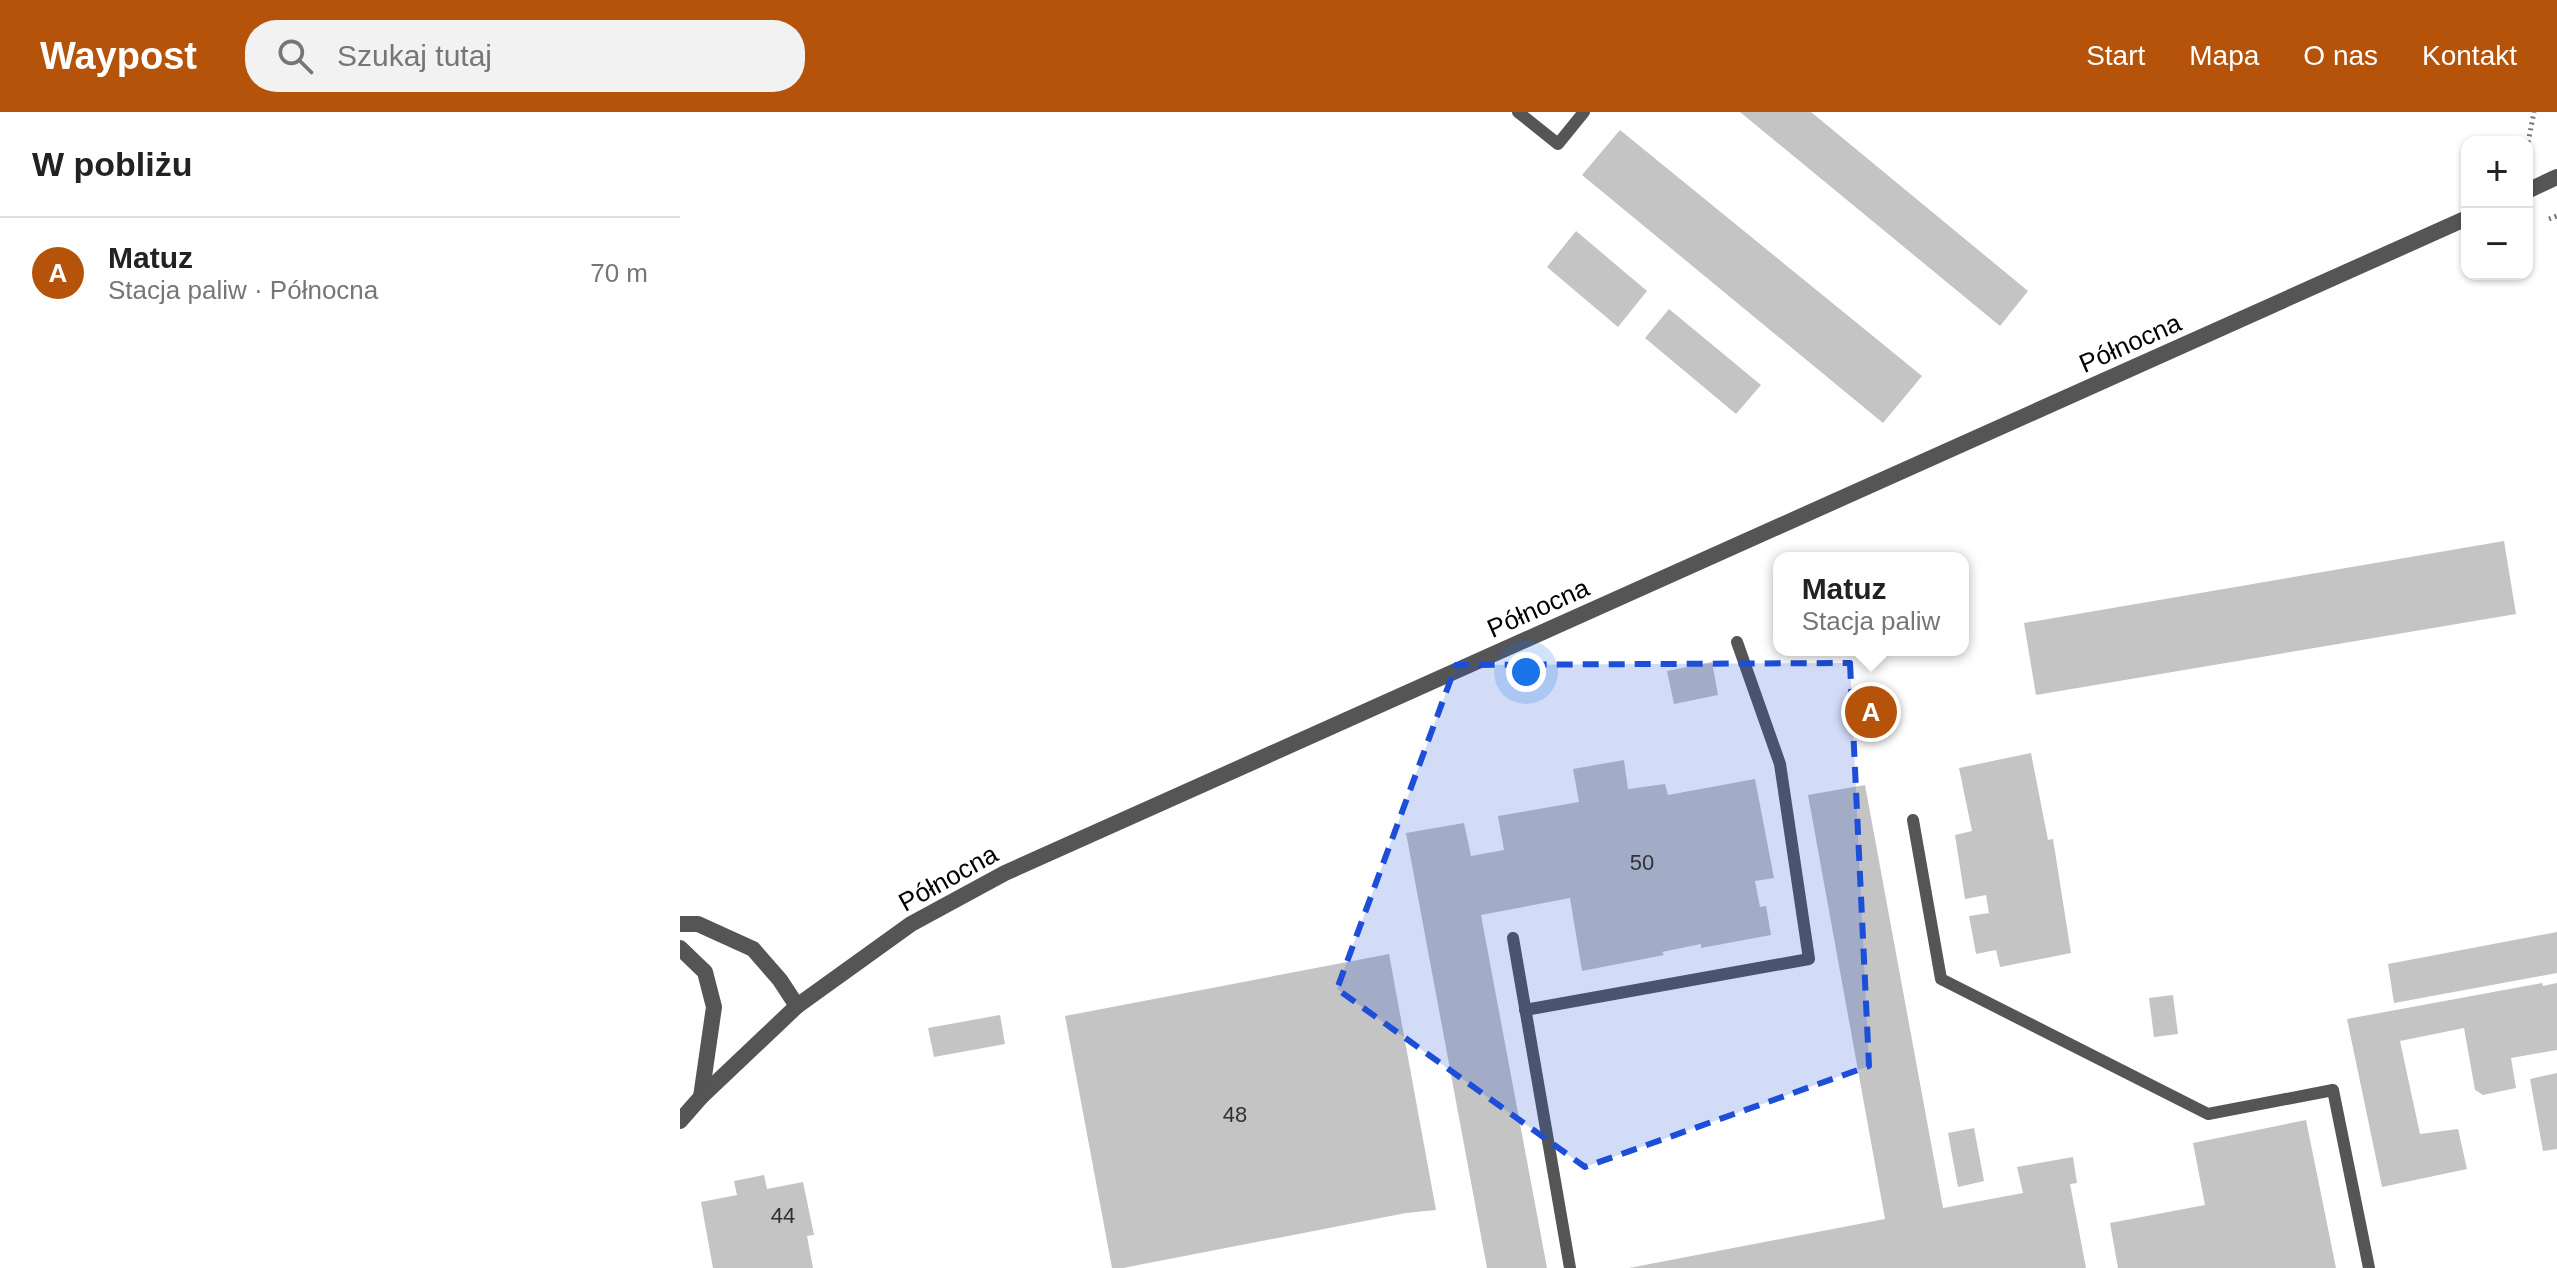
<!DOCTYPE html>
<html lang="pl">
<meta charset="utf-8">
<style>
body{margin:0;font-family:Helvetica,sans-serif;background:#f2f2f2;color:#222}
.controls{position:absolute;right:24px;top:24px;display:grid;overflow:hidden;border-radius:16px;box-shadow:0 2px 6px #0004}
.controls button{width:72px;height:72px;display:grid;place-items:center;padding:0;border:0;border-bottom:2px solid #e0e0e0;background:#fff;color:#222;font:40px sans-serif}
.you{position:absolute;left:846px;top:560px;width:28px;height:28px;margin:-20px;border:6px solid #fff;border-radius:50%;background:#1a73e8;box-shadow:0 0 0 12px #1a73e833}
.badge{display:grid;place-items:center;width:52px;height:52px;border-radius:50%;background:#b45309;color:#fff;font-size:26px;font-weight:700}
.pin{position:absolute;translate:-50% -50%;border:4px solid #fff;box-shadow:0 2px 8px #0006}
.popup{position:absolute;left:1093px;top:440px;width:196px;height:104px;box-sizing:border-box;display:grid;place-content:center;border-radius:16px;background:#fff;filter:drop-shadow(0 2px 6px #0005);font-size:26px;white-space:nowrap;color:#767676}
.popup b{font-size:30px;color:#222}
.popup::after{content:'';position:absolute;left:50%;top:100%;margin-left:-16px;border:16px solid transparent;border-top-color:#fff}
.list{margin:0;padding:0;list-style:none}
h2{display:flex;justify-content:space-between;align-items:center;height:104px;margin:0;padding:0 32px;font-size:34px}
h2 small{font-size:26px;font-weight:400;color:#767676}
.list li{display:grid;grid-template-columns:52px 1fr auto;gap:24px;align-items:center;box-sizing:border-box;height:112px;padding:0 32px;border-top:2px solid #e0e0e0}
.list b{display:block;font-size:30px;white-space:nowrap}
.list p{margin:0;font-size:26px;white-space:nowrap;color:#767676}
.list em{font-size:26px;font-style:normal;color:#767676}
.icon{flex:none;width:44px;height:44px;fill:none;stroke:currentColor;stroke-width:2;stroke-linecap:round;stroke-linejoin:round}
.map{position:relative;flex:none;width:1877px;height:1156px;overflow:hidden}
header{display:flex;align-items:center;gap:48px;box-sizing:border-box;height:112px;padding:0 40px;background:#b45309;color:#fff}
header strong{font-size:38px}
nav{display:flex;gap:44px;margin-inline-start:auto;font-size:28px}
.search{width:560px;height:72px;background:#f2f2f2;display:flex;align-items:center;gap:20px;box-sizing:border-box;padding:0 28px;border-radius:32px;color:#767676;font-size:30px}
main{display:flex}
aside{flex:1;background:#fff}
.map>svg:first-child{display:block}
</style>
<header>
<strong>Waypost</strong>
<div class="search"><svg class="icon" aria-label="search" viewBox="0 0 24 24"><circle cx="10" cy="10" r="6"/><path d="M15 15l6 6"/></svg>Szukaj tutaj</div>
<nav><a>Start</a><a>Mapa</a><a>O nas</a><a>Kontakt</a></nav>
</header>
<main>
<aside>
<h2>W pobliżu<small></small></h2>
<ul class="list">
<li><span class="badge">A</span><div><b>Matuz</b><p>Stacja paliw · Północna</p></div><em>70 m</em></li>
</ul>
</aside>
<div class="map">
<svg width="1877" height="1156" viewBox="0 0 1877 1156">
<rect width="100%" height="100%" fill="#fff"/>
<g fill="#c4c4c4">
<path d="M1060,0H1131L1348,179L1320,214Z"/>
<path d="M940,18L1242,264L1203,311L902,63Z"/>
<path d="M896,119L967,179L938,215L867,155Z"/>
<path d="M989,197L1081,273L1056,302L965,226Z"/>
<path d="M1824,429L1836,502L1356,583L1344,511Z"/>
<path d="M1032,550L1038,583L994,592L987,559Z"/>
<path d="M1207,584L1212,611L1175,618L1169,591Z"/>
<path d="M1351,641L1368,728L1373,727L1391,841L1320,855L1316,838L1296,842L1289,804L1309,801L1306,783L1285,787L1275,723L1292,719L1279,656Z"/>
<path d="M944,648L948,677L985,672L988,683L1075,667L1094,766L1075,769L1080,795L1086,794L1091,823L1021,836V832L982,840L984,843L902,859L890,786L801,803L867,1156H807L726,721L784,711L791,744L824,738L818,704L899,690L893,657Z"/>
<path d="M1185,673L1263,1096L1343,1081L1337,1055L1393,1045L1397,1071L1390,1072L1406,1156H949L1205,1107L1128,683Z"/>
<path d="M1877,820V861L1714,891L1708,852Z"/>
<path d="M709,842L756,1098L726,1101L443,1156H432L385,904Z"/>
<path d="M1862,871L1863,874L1877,871V938L1831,946L1836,976L1803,983L1795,978L1784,916L1720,929L1740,1022L1778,1017L1787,1057L1702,1075L1667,907Z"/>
<path d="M1493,883L1498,922L1474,925L1469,886Z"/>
<path d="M320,903L325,932L254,945L248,916Z"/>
<path d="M1877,961V1037L1863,1039L1850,967Z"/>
<path d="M1626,1008L1656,1156H1438L1430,1111L1525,1093L1513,1031Z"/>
<path d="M1294,1016L1304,1069L1278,1075L1268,1021Z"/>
<path d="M84,1063L87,1077L123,1070L134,1123L127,1124L133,1156H33L21,1090L57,1083L54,1069Z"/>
</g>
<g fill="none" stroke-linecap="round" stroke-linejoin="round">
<g stroke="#777" stroke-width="5" stroke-dasharray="2 4" stroke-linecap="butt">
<path d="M1847,36L1854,0"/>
<path d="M1869,107L1877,104"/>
</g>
<g stroke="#555" stroke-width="12">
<path d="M838,0L878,32L904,0"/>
<path d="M1233,708L1261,867L1528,1002L1653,978L1689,1156"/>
<path d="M833,826L890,1156"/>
<path d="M845,898L1129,847L1100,652L1057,530"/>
</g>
<path stroke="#555" stroke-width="16" d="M0,812H18L73,837L100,868L117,894"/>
<g stroke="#555" stroke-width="16">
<path d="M1847,79L1877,65"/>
<path d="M0,836L25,860L34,895L21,985"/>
<path d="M0,1009L21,985L117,894L231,812L325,761L1787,106"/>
</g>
</g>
<path fill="#1d4ed8" fill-opacity="0.2" stroke="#1d4ed8" stroke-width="6" stroke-dasharray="16 10" stroke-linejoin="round" d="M1170,551L1189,954L905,1055L657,877L776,553Z"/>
<g text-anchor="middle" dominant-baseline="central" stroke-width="7" stroke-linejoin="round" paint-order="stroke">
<g font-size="22" fill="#313131">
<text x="962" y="750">50</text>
<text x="555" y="1002">48</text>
<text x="103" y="1103">44</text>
</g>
<g font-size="26" fill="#000" stroke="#fff">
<text transform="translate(1450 231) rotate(-24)">Północna</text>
<text transform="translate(858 496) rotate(-24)">Północna</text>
<text transform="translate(268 766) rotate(-29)">Północna</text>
</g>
</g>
</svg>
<div class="controls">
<button>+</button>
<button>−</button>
</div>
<div class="you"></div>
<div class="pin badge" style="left:1191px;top:600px">A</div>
<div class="popup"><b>Matuz</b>Stacja paliw</div>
</div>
</main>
